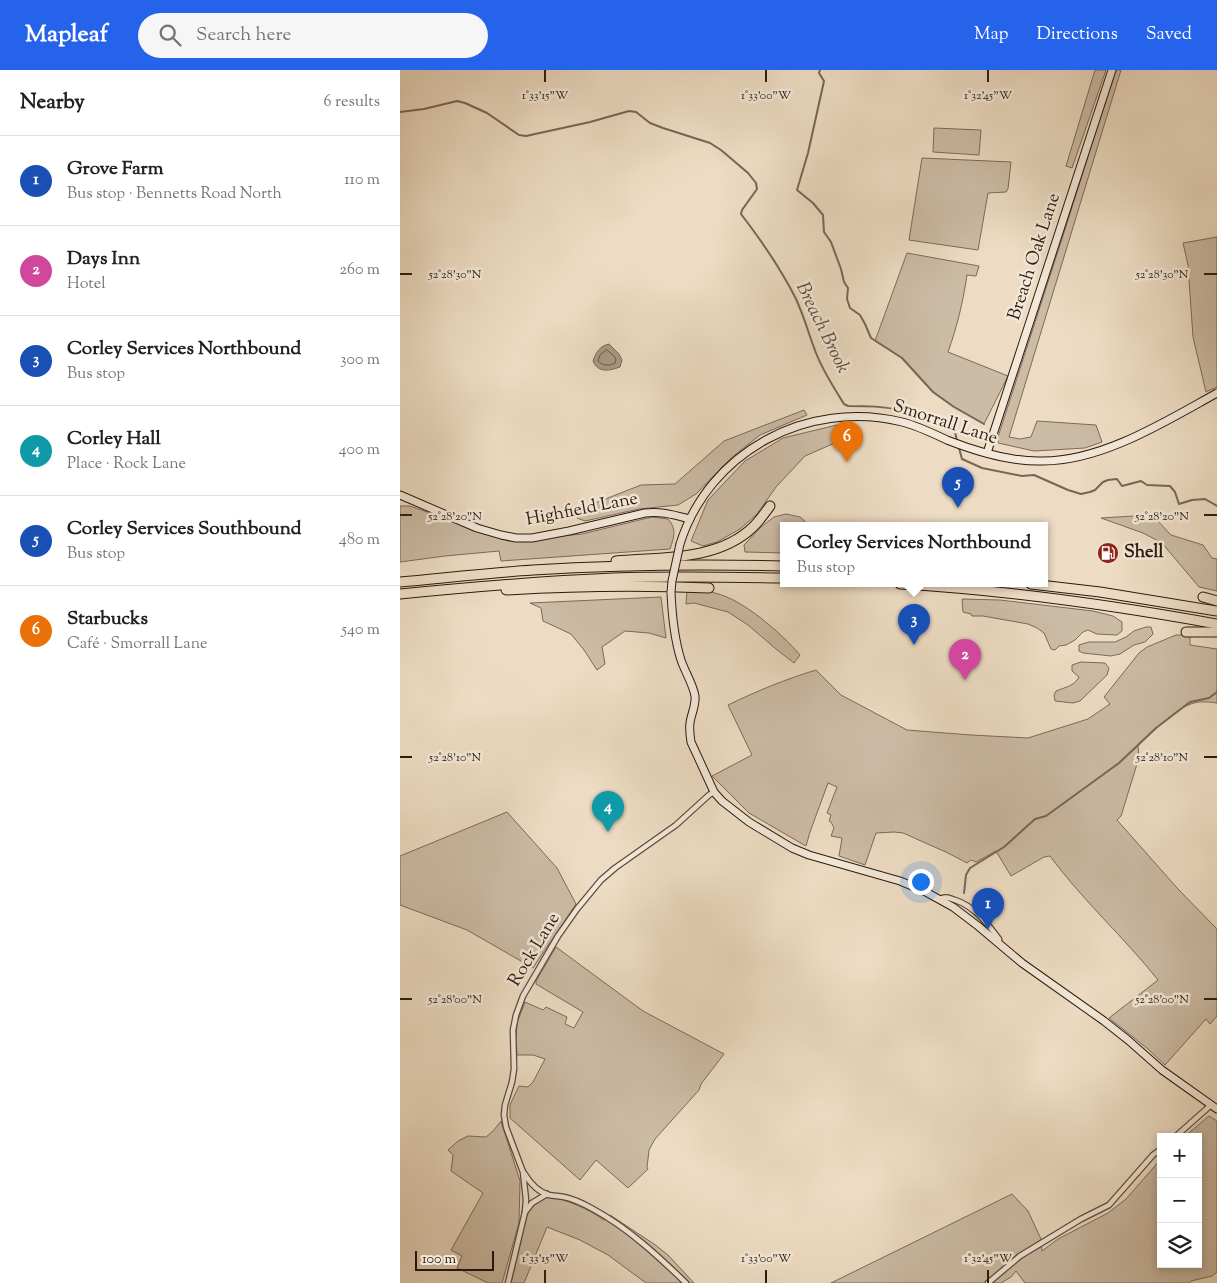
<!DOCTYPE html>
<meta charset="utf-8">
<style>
body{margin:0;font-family:"Sorts Mill Goudy",serif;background:#f6f6f6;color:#202124}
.controls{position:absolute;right:15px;bottom:15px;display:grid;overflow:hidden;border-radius:0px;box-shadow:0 2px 8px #0003}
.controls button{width:45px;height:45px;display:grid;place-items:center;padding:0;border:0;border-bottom:1px solid #e0e0e0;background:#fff;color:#202124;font:25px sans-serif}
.scale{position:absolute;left:15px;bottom:12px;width:79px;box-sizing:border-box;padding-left:5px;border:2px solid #2a1910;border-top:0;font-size:14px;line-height:18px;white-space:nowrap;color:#2a1910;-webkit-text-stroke:4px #f3e8d8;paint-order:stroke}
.you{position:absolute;left:520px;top:811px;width:18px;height:18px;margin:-12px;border:4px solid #fff;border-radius:50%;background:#1a73e8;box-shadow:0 0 0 8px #1a73e833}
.badge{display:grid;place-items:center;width:32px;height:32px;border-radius:50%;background:#2563eb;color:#fff;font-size:16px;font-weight:700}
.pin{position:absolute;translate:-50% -41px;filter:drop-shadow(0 1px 2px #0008)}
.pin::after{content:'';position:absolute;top:26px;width:18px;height:15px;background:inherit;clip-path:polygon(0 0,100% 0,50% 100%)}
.popup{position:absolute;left:380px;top:452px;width:268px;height:65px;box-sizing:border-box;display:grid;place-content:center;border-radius:0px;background:#fff;filter:drop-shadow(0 1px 4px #0005);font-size:16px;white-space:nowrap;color:#757577}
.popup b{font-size:19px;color:#202124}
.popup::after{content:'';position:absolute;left:50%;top:100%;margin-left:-10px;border:10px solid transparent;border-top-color:#fff}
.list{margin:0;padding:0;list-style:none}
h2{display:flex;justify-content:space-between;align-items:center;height:65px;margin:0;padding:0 20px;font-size:21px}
h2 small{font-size:16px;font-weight:400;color:#757577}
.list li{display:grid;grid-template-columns:32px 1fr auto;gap:15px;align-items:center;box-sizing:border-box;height:90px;padding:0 20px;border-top:1px solid #e0e0e0}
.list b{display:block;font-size:19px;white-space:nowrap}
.list p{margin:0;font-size:16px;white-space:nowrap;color:#757577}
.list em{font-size:16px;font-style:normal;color:#757577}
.icon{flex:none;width:28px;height:28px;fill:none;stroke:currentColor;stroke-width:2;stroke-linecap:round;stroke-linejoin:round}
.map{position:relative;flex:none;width:817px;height:1213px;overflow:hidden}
header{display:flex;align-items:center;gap:30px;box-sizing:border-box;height:70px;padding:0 25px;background:#2563eb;color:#fff}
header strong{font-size:24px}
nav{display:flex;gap:28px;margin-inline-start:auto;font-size:18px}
.search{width:350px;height:45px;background:#f6f6f6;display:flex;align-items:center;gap:12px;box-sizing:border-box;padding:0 18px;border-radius:28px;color:#757577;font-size:19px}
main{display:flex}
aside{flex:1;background:#fff}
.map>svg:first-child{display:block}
</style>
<header>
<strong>Mapleaf</strong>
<div class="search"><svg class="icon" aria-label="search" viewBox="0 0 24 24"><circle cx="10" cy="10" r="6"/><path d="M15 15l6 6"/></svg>Search here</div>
<nav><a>Map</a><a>Directions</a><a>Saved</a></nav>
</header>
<main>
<aside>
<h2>Nearby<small>6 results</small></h2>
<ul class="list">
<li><span class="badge" style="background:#1a4fb4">1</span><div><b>Grove Farm</b><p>Bus stop · Bennetts Road North</p></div><em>110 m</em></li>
<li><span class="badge" style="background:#d1479c">2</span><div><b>Days Inn</b><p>Hotel</p></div><em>260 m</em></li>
<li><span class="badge" style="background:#1a4fb4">3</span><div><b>Corley Services Northbound</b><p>Bus stop</p></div><em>300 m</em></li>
<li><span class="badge" style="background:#0f9aa8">4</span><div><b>Corley Hall</b><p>Place · Rock Lane</p></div><em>400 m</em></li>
<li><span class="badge" style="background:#1a4fb4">5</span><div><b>Corley Services Southbound</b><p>Bus stop</p></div><em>480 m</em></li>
<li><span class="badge" style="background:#e8710a">6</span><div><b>Starbucks</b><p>Café · Smorrall Lane</p></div><em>540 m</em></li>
</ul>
</aside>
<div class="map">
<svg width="817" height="1213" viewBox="0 0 817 1213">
<rect width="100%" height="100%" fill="#eddcc3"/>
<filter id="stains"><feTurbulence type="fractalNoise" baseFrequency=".004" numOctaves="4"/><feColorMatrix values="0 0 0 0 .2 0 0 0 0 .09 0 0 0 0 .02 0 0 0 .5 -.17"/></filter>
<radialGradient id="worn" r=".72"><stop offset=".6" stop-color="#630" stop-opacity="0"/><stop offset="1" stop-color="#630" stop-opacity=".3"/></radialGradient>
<g fill="#ccbba5" stroke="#7b6a5a">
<path d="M695,0H706L672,98L666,96Z"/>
<path d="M715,0H721L609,367L620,369L631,367L637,351L696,355L702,372L685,378L634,381L598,373V367L668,150Z"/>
<path d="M534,58L581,60L579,85L533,82Z"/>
<path d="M522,88L611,92L608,119L606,122L588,123L578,180L509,170Z"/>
<path d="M817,167V317L806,322L793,267L788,195L783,173Z"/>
<path d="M507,183L579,196L576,206L567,205C563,232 557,257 548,282L608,306L584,354L553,336L533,322L502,288L475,271Z"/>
<path d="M404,340L407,345L360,365L331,388L296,424L278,435L239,439L185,451L177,448L180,439L241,415L275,414L324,371Z"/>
<path d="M445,353L451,357V361L444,369L405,386L376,417L357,444L340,459L317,472L303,476L291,471L308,430L345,391L383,368Z"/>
<path d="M0,436H10L109,471L182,464L252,447L268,449C277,459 274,467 270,479L101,491L99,481L45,486L0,492Z"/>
<path d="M386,444L400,447L410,456H384V483L345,482L344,475L361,457L374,447Z"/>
<path d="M734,446L755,448L771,465L803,475L812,488L817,489V521L799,517L762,473L743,463L701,448Z"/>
<path d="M287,521C296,522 306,521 315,523C344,530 381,563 400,585L394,593L376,579L348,555L328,542L294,533L286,534Z"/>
<path d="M261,527L266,568L249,563L225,561L202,577L205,594L197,600L184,580L171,564L143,551L141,538L130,533Z"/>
<path d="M562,529L600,530L693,541L713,546L722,552V561L717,565L697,564L688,560L683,562L675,570L666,575L659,576L655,580L651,579L644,563L637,558L628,554L583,546H572L571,544L563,542Z"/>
<path d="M746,557H751L753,564L745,572L734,575L720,584L711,586L683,583L679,581V575L689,572H715L726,567L734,561Z"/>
<path d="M776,565H785L790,567V575L817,579V633C810,632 801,631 794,633C777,637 751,663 738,676L739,686L737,694L721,746L717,750L778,819L817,859V946L810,954L806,949L765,995L748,979L709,948L758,910C724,867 683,831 650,786L644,787L611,806L596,781L576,792L571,790L567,793L548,783L503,763L494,762L476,763L465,795L439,786L442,768L431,766L434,758L431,752L429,751L431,745L427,743L437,717L428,713L410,762L406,776L349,743L312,706L352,685L328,635C357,621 386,609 416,600L441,625L507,660L571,665L628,668L688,649L710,634L704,627L739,583L747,577Z"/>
<path d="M681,592L705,593L709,598L707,605L680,631L673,633L655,631L654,625L656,621C666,617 674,616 679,607L672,601V595Z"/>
<path d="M107,742L157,798L176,834L133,898L67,860L0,835V786Z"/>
<path d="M156,877L243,941L324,984L301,1014L299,1020L255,1069L249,1080L248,1089L247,1097L248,1099L228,1118L196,1090L180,1110L110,1048V1035L119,1016L128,1017L133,1012L145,989L133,985H117L116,971L117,953L125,932L143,940L146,937L167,947L165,954L174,958L183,942L136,914V911Z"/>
<path d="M809,1046L817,1051V1202L812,1206L791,1211L789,1213H625L616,1201L611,1207L601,1213H431L612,1124L628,1141L641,1169L642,1181L658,1169L708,1143L726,1129L761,1089V1194H798V1067H784Z"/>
<path d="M101,1051L120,1111L119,1153L102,1213H88L57,1198L62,1186L51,1180L83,1123L51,1101L53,1085L48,1080L58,1071L68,1066L86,1067L93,1061Z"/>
<path d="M149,1126C169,1131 187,1138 204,1150L210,1145L254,1174L268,1185L294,1213H246L208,1185L180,1170L147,1157L124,1213H111L127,1145C131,1135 140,1131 149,1126Z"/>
</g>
<path fill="#ab9a86" stroke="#776657" d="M209,274L219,284L222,290L220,297C209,301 198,303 193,291C196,282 200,276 209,274Z"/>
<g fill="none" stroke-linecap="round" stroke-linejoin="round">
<path stroke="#6a5a4b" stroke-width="1" d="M207,280L215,287L216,290L215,293C209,296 203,296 198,291L200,285Z"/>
<g stroke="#776657" stroke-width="2">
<path d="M420,0L419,3L424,11L408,83L397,120L413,133L423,145L424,162L431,172L441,199L444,212L448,218L447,229L450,238L460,245L465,254L471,268L502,288L533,322L554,337L584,354"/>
<path d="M0,42L24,39L57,31L65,33L87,43L119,65L126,66L190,52L229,41L236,42L250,53L263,58L310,73L321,80L348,103L356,113L357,119L342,140L341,144C361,170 381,199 396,229C404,246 409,265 416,283C423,301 434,318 444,334L448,336C466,336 485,336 503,341C521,347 538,355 555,362L557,371"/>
<path d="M559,378L562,389L582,398L622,406L634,405L668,420L681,424L690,422L695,420L703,412L708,410L717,409L722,416L741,411L747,415L770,416L775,422L779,434L792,430L805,429L817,436"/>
<path d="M564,823L566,805L570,798L604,777L635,749L646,746L719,693L756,658L790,632L809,628L817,622"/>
</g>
<g stroke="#5b4a3d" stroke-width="7">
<g id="street">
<path d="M540,829C545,826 549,828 555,830C574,836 587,853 599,869V874"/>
<path d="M775,1067L811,1035"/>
<path d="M124,1103C130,1113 138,1122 149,1125C154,1126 159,1126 164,1127C174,1129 184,1134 193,1139C228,1158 258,1186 286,1213"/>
<path d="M125,1142L132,1133L147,1124"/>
<path d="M108,1213L125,1142L126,1130L123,1102L106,1057L104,1045L105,1035L112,1012L114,999L113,960L116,945L123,926L158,866L177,839L201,810L215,798L276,755L309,725L314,722"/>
<path d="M588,1213L620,1186L681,1149L709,1135L753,1085L761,1079"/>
</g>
</g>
<g stroke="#2a1910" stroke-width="9">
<g id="secondary">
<path d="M587,383L712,0"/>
<path d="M0,425L77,458L101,465L116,468H132L169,461L245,443C261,441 274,445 290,449"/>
<path d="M280,474C309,381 408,329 502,352C518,356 532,363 547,370C575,381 613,392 643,391C703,391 766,351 817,323"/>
<path d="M271,522C272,546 274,568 281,590C285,602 293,614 295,626C296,636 291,644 290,653C289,659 290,665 291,672L314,722L322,731L349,752L392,778L409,785L500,811L524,821L553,837L578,856L622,893L704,951L728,970L762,1000L817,1039"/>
</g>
</g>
<g stroke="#2a1910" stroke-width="11">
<g id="highway">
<path d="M216,491C261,487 318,491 353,457C359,451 365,443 370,436"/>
<path d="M0,512C44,508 88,503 133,500C216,495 300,494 384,496"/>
<path d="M500,514C607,520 712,535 817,554"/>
<path d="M631,514L700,522L817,541"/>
<path d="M106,520C174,516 241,515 309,518"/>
<path d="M0,524C71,517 141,511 213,508C270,506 327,507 384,508"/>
<path d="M803,527L817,531"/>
<path d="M786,562H817"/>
</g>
</g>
<use href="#street" stroke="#f3e8d8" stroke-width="4.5"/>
<use href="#secondary" stroke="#f3e8d8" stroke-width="7"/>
<use href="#highway" stroke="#eddcc3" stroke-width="9"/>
<g stroke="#2a1910" stroke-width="9" stroke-linecap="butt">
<path id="secondary-bridge" d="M271,522L272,511L280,474"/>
</g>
<use href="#secondary-bridge" stroke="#f3e8d8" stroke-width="7"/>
</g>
<path fill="none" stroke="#2a1910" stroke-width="2" d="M145,0V12M366,0V12M588,0V12M0,204H12M804,204H817M0,445H12M804,445H817M0,687H12M804,687H817M0,929H12M804,929H817M145,1200V1213M366,1200V1213M588,1200V1213"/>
<defs>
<g id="fuel-disc" transform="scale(1.125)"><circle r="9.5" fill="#8f2418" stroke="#f3e8d8"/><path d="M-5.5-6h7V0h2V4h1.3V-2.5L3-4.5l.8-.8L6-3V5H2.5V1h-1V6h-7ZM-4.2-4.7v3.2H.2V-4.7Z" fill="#fff"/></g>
</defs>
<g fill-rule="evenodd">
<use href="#fuel-disc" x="708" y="483"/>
</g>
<g text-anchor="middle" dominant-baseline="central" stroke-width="5" stroke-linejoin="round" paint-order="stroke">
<g font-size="18" fill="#2a1910" stroke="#f3e8d8">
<text transform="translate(635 187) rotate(-72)">Breach Oak Lane</text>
<text transform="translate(545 353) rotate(18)">Smorrall Lane</text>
<text transform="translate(182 440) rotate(-11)">Highfield Lane</text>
<text transform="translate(135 880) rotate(-59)">Rock Lane</text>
</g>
<g font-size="18" font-weight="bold" fill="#2a1910" stroke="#f3e8d8" text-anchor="start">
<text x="724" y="483">Shell</text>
</g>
<g font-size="19" font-style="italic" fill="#5e4d3f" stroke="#f3e8d8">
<text transform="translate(422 258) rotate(64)">Breach Brook</text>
</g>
</g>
<g font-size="12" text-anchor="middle" fill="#2a1910" stroke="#f3e8d8" stroke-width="5" stroke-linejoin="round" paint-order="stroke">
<text x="145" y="29">1°33'15"W</text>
<text x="366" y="29">1°33'00"W</text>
<text x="588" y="29">1°32'45"W</text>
<text x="55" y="208">52°28'30"N</text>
<text x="762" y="208">52°28'30"N</text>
<text x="55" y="450">52°28'20"N</text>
<text x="762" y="450">52°28'20"N</text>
<text x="55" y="691">52°28'10"N</text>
<text x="762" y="691">52°28'10"N</text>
<text x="55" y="933">52°28'00"N</text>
<text x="762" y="933">52°28'00"N</text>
<text x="145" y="1192">1°33'15"W</text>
<text x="366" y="1192">1°33'00"W</text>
<text x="588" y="1192">1°32'45"W</text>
</g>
<rect width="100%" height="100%" filter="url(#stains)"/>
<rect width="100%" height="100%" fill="url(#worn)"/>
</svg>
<div class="controls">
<button>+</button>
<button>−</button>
<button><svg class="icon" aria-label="layers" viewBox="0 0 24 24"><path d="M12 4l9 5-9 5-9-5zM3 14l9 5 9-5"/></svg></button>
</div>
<div class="scale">100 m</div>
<div class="you"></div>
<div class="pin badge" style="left:588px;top:859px;background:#1a4fb4">1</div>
<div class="pin badge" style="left:565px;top:610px;background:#d1479c">2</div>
<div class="pin badge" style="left:514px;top:575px;background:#1a4fb4">3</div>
<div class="popup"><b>Corley Services Northbound</b>Bus stop</div>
<div class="pin badge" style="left:208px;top:762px;background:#0f9aa8">4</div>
<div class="pin badge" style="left:558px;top:438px;background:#1a4fb4">5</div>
<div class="pin badge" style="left:447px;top:392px;background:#e8710a">6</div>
</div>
</main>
